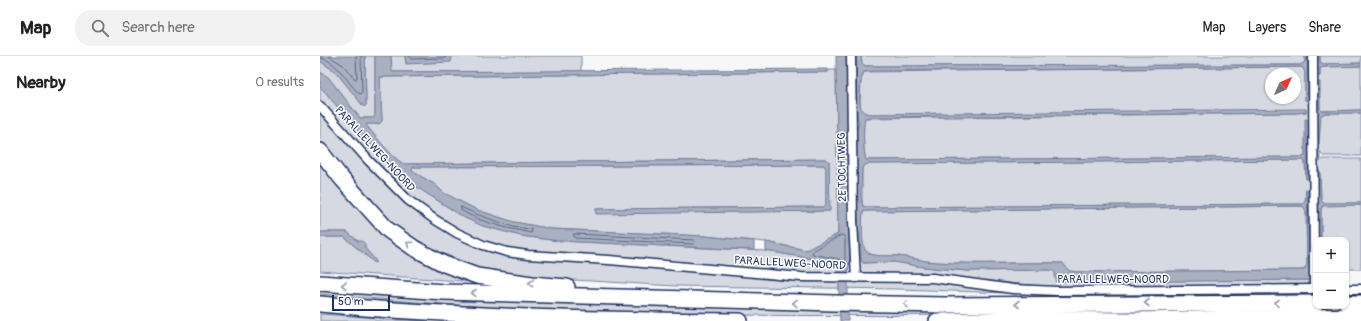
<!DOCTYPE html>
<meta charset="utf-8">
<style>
body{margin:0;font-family:Pangolin,sans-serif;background:#f2f2f2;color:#202124}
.controls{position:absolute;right:12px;bottom:12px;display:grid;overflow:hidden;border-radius:8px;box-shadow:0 1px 3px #0004}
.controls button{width:36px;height:36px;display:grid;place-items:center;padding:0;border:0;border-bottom:1px solid #e0e0e0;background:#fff;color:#202124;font:20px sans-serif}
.compass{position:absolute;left:945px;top:12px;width:36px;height:36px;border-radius:50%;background:#fff;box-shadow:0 1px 3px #0004;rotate:45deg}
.scale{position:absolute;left:12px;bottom:10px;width:58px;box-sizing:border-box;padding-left:4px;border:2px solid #1b2f5e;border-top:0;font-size:11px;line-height:14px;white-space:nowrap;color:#1b2f5e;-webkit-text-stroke:3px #fff;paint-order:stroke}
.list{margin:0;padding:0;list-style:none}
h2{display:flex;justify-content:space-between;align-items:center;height:52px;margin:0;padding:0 16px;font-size:17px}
h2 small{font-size:13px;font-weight:400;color:#757577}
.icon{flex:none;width:22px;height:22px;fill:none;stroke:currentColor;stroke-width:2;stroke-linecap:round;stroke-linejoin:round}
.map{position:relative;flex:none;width:1041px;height:265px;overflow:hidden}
header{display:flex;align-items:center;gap:24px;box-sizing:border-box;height:56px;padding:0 20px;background:#fff;border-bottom:1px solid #e0e0e0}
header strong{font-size:19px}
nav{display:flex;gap:22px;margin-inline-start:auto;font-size:14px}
.search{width:280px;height:36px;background:#f2f2f2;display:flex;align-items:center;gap:10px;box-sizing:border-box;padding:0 14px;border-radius:16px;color:#757577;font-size:15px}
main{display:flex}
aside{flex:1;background:#fff}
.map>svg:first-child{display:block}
</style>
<header>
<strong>Map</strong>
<div class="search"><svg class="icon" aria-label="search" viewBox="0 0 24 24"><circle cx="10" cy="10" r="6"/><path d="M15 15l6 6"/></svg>Search here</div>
<nav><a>Map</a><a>Layers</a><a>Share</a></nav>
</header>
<main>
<aside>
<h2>Nearby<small>0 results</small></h2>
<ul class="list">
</ul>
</aside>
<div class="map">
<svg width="1041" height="265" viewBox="0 0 1041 265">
<rect width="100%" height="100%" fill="#f6f7f9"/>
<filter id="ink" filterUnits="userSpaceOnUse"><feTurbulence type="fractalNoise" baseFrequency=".025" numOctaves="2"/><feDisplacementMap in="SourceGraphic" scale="8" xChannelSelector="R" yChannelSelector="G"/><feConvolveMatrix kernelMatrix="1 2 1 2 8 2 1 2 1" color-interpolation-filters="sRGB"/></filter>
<g filter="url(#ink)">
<g fill="#d6d9e2" stroke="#7884a0" fill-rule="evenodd">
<path d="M45,0H55V61L53,62H40L8,21L0,16V5L16,16L44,51L46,49Z"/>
<path d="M71,0H85L86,7L131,5V0H261V15L71,16Z"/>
<path d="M533,0H536L537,62L539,65L536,77C537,114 535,152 541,189C542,196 541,201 543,207L575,206L603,211L647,215L725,214H732L735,217L836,225L991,224L988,229L803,232H741L607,219L543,218L540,216L535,176Z"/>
<path d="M541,0H985C985,5 985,8 980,9L546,10L542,8Z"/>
<path d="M987,0H992V216L989,213L987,133H986L985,146L983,148L545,151L543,150L542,147V112L547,108L981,104H984L985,106L986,123H987L986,63L985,96V100L981,101L546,104C543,97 543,69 544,62L976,57L986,56V54L551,58L545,57L540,51L541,24L544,16L981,11L983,12L985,16V44H988ZM951,18H975V42H951Z"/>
<path d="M995,0H997V20H1000V12L1004,11L1041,10V54L1002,55L1000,53L999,26L1000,61L1001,59L1006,57H1041V100H1003L1000,95V106L1002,103H1041V147H1003L1001,145L1000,115H998V184H996Z"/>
<path d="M1000,0H1041V7L1002,8L1000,5Z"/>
<path d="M509,14H516L518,178L486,194L446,186L385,180L232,173L194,166L157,154L124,137L114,128L91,115L93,111L503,109L505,110L506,113V149L504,151L276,153V157L509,155V105L505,103L85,108C76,107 53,77 46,69L47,68H59L62,65L60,21L508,16Z"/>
<path d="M0,31L7,38L37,75L78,119L145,162L163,170L201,180L239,185L446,195L517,207L519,209V217L518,219L481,218L208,196C193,194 178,192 163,186C95,157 48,99 0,45Z"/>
<path d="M0,55L112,166L207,202L245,205L610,225L686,237L580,233L356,230L220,222L161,213L110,192L82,175L68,163L49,144L0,83Z"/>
<path d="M0,100L68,176L181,228L0,215V181H24L55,207L38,185L27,176H0Z"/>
<path d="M1004,149H1041V213H1026V184H1001V153Z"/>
<path d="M984,150L986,155L987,209L984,214L758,216L749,215L742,207C701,206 659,209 617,206C604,206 591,201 578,200C569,199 552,202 545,195C541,189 542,164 543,156L546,155Z"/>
<path d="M0,233L867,253L1041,251V255C788,257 535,263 282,257C188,254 94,246 0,238Z"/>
<path d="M0,258L106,265H0Z"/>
</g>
<g fill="#a9b0c1" stroke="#707c99" fill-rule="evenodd">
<path d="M0,0H45L46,49L44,51L16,16L0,5Z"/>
<path d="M55,0H71L72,16L508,13V16L60,21L62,65L59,68H47L46,69C53,77 76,107 85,108L505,103L509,105L510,155L276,158V153L504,151L506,148V113L505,110L503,109L93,111L92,115L114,128L124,137L157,154L194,166L232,173L385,180L434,185V194L239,185L201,180L163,170L145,162L78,119L37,75L7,38L0,31V16L8,21L40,62H53L55,60Z"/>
<path d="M85,0H131V6L86,8Z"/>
<path d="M516,0H528L530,202L528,217V265H520L518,207L446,195V186L486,194L518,178Z"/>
<path d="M536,0H541L542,8L546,10L980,9L985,6V0H987L988,45L985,44V16L983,12L981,11L554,15L544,16C540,21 538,46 541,52C542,54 544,55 545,57L551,58L986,53V56L976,57L550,61L545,62C543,69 543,97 546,104H549L981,101L985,100V63H987V123H986L985,106L984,104H981L547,108L542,112C542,123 539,141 543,150L545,151L982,148L985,146L986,133H987L989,203L991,224L741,226H737L735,222V217L732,214L647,215L603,211L575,206L543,207L541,203V194L538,170L536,77L539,65L537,62ZM983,150L986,155L987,209L984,214L758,216L749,215L743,207C701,206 659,209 617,206C604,206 591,201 578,200C569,199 552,202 546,195C541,190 542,164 543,156L546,155Z"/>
<path d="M997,0H1000V5L1002,8L1041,7V10L1004,11L1000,12V20H997Z"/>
<path d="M998,26H1000V53L1002,55L1041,54V57H1006L1001,59L999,88L998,85Z"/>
<path d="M998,115H1000L1001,144L1003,147H1041V149L1002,150L1001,153V184H998Z"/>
<path d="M0,176H27L38,185H42L45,188V192L56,205L55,207L24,181H0Z"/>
</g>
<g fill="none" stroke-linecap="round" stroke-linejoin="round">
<g stroke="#546386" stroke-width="1">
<path d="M9,0L23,9L35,23L37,22L36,0"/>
<path d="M89,0L92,3L125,2L127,0"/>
<path d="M0,2C18,4 28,29 40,38L42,36L41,0"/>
<path d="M141,151L156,158L193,171L211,173L212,176L211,177C204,176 196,173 191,173C173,168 156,164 141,154Z"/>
<path d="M254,178L374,184L375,186L373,188L255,182L254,180Z"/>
<path d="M522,179L525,181V206L518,203L492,198L493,195Z"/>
</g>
<g stroke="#1b2f5e" stroke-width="11">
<g id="street">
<path d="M531,0L533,165L536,222"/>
<path d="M993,0L994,233"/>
<path d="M0,50L49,105L88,144L114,163L137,177L163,189L187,196L208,199L289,204L481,221L613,222L693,233L737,235L996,233"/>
<path d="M1026,233H1041"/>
</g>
</g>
<g stroke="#1b2f5e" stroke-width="18">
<g id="highway">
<path d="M0,95L22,123L68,174L94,192L124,208L157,220L212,228L247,231"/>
<path d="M0,227L124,236L514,247L625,249L996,247"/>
<path d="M1026,247H1041"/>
<path d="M0,248C139,261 280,264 420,265"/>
<path d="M617,265L699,263L810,264L1041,260"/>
</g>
</g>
<use href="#street" stroke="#fff" stroke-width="8"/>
<use href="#highway" stroke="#fff" stroke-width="15"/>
</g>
<defs><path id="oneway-chevron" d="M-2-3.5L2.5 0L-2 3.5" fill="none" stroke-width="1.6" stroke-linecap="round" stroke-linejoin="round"/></defs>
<g stroke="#8d97ae">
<use href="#oneway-chevron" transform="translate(89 188) rotate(-146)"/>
<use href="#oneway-chevron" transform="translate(211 227) rotate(-173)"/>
<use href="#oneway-chevron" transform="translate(24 229) rotate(-176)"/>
<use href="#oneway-chevron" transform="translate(154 237) rotate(-178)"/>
<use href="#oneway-chevron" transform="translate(475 247) rotate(-179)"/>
<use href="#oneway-chevron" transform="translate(827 247) rotate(180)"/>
<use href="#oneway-chevron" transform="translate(957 247) rotate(180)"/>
<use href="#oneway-chevron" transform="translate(586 248) rotate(-179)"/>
<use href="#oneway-chevron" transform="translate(697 248) rotate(180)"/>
</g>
</g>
<g text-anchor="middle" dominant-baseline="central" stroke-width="3" stroke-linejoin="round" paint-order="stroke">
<g font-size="11" fill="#1b2f5e" stroke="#fff">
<text transform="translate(55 93) rotate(47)">PARALLELWEG-NOORD</text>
<text transform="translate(522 111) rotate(-91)">2E TOCHTWEG</text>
<text transform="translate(470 207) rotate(3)">PARALLELWEG-NOORD</text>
<text x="793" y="223">PARALLELWEG-NOORD</text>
</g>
</g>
</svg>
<div class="controls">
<button>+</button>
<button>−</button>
</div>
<svg class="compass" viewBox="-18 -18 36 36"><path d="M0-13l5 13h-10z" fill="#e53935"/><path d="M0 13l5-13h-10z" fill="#757577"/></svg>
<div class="scale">50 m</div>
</div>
</main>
